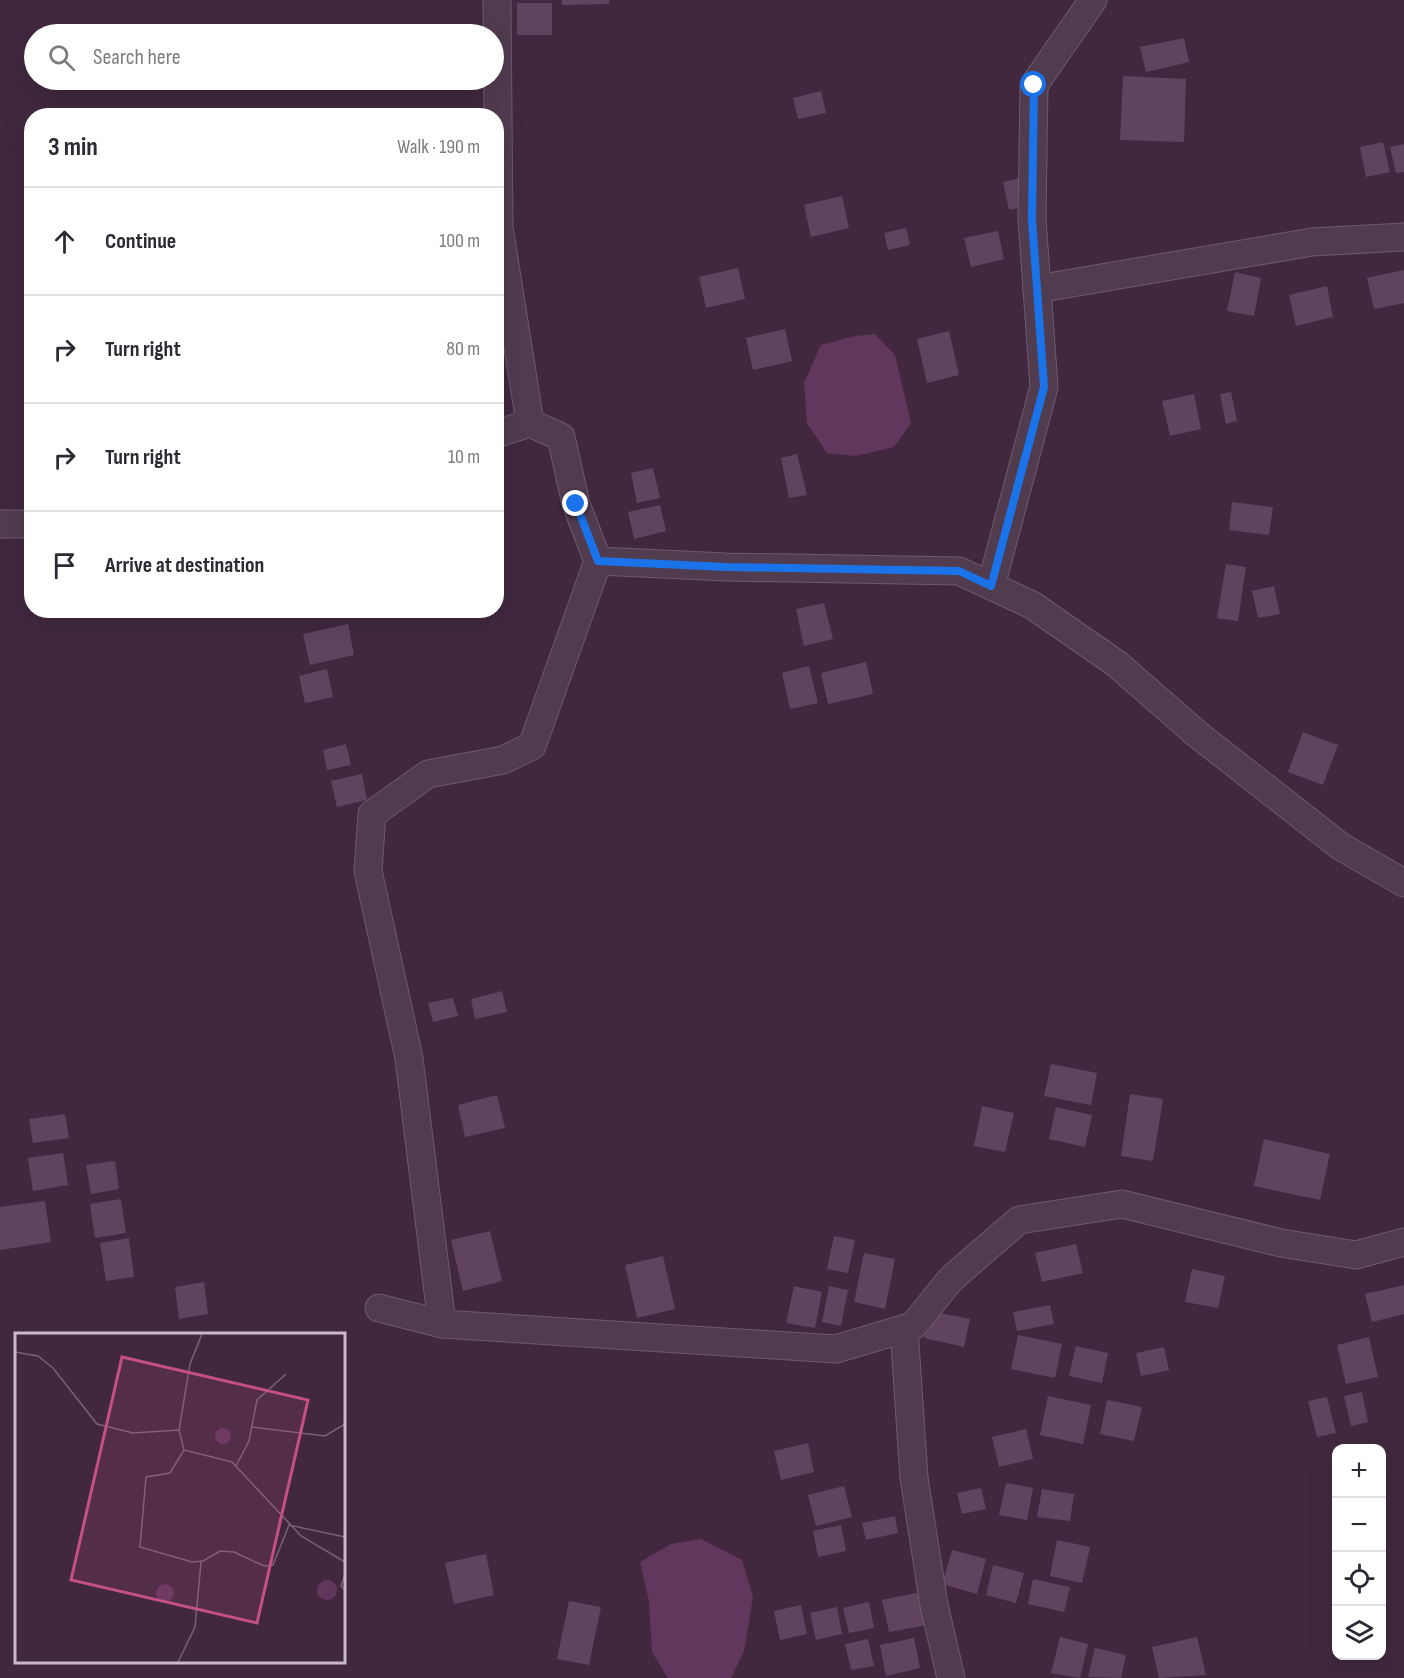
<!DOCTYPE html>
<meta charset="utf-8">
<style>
body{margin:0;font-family:"Sofia Sans Condensed",sans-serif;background:#f2f2f3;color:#2b2b33}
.controls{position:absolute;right:18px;bottom:18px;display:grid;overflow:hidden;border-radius:12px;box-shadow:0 6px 24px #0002}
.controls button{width:54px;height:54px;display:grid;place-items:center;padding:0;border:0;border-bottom:2px solid #e1e1e2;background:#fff;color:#2b2b33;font:30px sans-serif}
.stop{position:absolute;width:18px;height:18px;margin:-14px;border:4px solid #1a73e8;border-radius:50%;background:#fff}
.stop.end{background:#1a73e8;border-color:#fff;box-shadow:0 2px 6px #0008}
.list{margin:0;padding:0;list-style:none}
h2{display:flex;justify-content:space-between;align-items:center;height:78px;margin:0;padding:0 24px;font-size:26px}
h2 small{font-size:20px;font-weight:400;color:#7c7c81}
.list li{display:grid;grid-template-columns:39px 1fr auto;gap:18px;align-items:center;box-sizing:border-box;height:108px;padding:0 24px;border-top:2px solid #e1e1e2}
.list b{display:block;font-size:22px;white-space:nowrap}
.list em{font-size:20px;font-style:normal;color:#7c7c81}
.icon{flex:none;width:33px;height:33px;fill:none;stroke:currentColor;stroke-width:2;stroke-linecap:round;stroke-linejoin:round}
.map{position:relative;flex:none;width:1404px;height:1678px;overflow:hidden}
.search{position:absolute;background:#fff;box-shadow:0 6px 24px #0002;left:24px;top:24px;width:480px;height:66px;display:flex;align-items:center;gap:15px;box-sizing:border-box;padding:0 21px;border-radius:33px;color:#7c7c81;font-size:22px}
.panel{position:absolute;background:#fff;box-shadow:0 6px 24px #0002;left:24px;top:108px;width:480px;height:510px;border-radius:24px}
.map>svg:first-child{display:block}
</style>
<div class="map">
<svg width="1404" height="1678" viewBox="0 0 1404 1678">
<rect width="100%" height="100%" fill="#41283f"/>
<g fill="#61375e">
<path d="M875,334L895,355L911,423L894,447L855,456L827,453L807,423L804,383L821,345L855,336Z"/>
<path d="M701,1539L742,1560L753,1597L744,1651L731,1678H668L652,1652L649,1601L640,1562L671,1544Z"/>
</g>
<g fill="#60445f">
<path d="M562,0H609V4L562,5Z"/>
<rect x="517" y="3" width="35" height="32"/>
<path d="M1184,38L1189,62L1146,72L1140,47Z"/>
<path d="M1123,76L1186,79L1184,142L1120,140Z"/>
<path d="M821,91L826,113L798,119L793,98Z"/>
<path d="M1383,142L1390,172L1366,177L1360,147Z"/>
<path d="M1404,144V172L1396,173L1390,147Z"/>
<path d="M1019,178L1025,207L1009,210L1003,182Z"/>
<path d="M842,196L849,228L811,237L804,205Z"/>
<path d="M906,228L910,245L888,250L884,233Z"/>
<path d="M998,231L1004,259L971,267L964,238Z"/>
<path d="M738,268L745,299L706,308L699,277Z"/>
<path d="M1404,270V303L1374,309L1367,278Z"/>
<path d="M1235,272L1261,278L1254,316L1227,311Z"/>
<path d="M1327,286L1333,317L1296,326L1289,295Z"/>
<path d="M785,329L792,361L753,370L746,338Z"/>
<path d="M949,331L959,375L927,383L917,339Z"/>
<path d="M1231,392L1237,421L1226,424L1220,394Z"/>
<path d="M1194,394L1201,429L1170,436L1162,401Z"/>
<path d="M797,454L807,495L789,498L781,458Z"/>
<path d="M653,468L660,498L637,503L631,473Z"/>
<path d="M1232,502L1273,507L1269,535L1229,530Z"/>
<path d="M660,505L666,531L634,539L628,512Z"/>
<path d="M1226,564L1246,567L1238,621L1217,618Z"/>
<path d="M1274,586L1280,614L1258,618L1252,591Z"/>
<path d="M824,603L833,639L804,646L796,609Z"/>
<path d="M348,624L354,655L310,665L303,634Z"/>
<path d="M866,662L873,694L828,704L821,673Z"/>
<path d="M809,666L818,703L790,709L782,673Z"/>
<path d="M327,669L333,697L305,703L299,676Z"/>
<path d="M1303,732L1338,745L1323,785L1288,772Z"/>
<path d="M346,744L351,765L327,770L323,750Z"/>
<path d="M362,774L367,800L337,807L331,781Z"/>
<path d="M502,991L507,1012L475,1019L471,999Z"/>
<path d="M453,998L458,1016L433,1022L428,1003Z"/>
<path d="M1051,1064L1097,1073L1091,1105L1044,1096Z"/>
<path d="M1130,1094L1163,1099L1153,1161L1121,1156Z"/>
<path d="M497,1095L505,1128L465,1137L458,1105Z"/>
<path d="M982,1106L1014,1113L1005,1152L974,1146Z"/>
<path d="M1056,1107L1092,1115L1085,1147L1049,1139Z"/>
<path d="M65,1114L69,1138L33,1143L29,1119Z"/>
<path d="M1264,1139L1330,1154L1320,1200L1254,1186Z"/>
<path d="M63,1153L68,1185L33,1191L28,1158Z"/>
<path d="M115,1161L119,1189L91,1194L86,1165Z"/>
<path d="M121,1199L126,1233L95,1238L90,1204Z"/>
<path d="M45,1201L51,1242L0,1250V1207Z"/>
<path d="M490,1231L502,1281L463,1291L451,1240Z"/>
<path d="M834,1236L855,1240L848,1273L827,1269Z"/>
<path d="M129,1238L134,1277L106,1281L100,1243Z"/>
<path d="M1076,1244L1083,1273L1042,1282L1035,1253Z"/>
<path d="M864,1253L895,1259L885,1309L854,1302Z"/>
<path d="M663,1256L675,1309L637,1318L625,1265Z"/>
<path d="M1192,1269L1225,1276L1218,1308L1185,1302Z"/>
<path d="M204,1282L208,1314L179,1319L175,1287Z"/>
<path d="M1404,1285V1314L1372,1322L1365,1294Z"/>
<path d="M794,1286L822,1292L815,1328L786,1323Z"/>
<path d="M829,1286L848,1290L841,1326L822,1322Z"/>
<path d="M1050,1305L1054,1324L1017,1331L1013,1312Z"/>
<path d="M930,1311L970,1319L964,1347L924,1338Z"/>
<path d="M1018,1335L1062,1344L1055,1378L1011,1369Z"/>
<path d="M1369,1337L1378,1377L1346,1384L1337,1345Z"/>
<path d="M1076,1346L1108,1353L1102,1383L1069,1376Z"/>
<path d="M1164,1347L1169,1370L1141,1376L1136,1353Z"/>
<path d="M1362,1392L1368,1422L1351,1426L1344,1396Z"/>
<path d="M1048,1396L1091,1405L1083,1444L1040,1435Z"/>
<path d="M1327,1397L1336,1433L1317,1437L1308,1401Z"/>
<path d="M1107,1400L1142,1407L1134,1441L1100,1434Z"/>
<path d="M1026,1429L1033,1459L999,1467L992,1437Z"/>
<path d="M808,1443L814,1472L781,1480L774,1451Z"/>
<path d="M1006,1483L1033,1488L1027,1520L999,1515Z"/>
<path d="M844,1486L852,1517L816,1526L808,1495Z"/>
<path d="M981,1488L986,1509L962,1514L957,1493Z"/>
<path d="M1042,1489L1074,1494L1070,1521L1037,1517Z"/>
<path d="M895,1516L898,1533L866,1540L862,1523Z"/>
<path d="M841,1525L846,1551L818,1557L813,1531Z"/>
<path d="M1057,1540L1090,1547L1082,1583L1050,1576Z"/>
<path d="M952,1550L986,1559L977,1594L942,1584Z"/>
<path d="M486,1554L494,1595L454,1604L445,1563Z"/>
<path d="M993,1565L1024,1573L1016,1603L986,1595Z"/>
<path d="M1033,1579L1070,1587L1064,1612L1028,1604Z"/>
<path d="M921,1592L928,1625L889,1632L882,1600Z"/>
<path d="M569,1601L601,1607L589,1665L557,1659Z"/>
<path d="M869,1602L874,1628L849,1633L843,1608Z"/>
<path d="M801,1605L807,1634L780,1640L774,1611Z"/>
<path d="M837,1607L842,1634L816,1640L810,1613Z"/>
<path d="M1060,1637L1088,1644L1080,1678L1051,1673Z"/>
<path d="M1197,1637L1206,1675L1159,1678L1152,1647Z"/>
<path d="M914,1638L920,1668L886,1676L880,1645Z"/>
<path d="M868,1639L874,1666L851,1670L845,1644Z"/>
<path d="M1095,1648L1126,1655L1121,1678L1088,1677Z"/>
</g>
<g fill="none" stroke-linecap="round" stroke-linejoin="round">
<g stroke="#6e5a6c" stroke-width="29">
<g id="street">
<path d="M1037,289L1312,242L1404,237"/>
<path d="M530,423L561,437L576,504L598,561L726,567L959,571L1032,605L1117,664L1197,734L1340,846L1404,883"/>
<path d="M496,434L530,423L499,227L497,0"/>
<path d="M0,524H32"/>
<path d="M598,561L532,746L503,760L428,774L372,814L368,871L409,1058L442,1324L836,1349L913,1326L951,1279L1019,1220L1122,1204L1281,1243L1356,1255L1404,1242"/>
<path d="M991,586L1044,387L1032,219L1034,85L1093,0"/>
<path d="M379,1308L442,1324"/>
<path d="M904,1329L914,1478L934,1605L951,1678"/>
</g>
</g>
<use href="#street" stroke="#513c4f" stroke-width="27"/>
</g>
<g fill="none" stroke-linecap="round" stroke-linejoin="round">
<path stroke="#1a73e8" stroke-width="8" d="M576,504L598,561L726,567L959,571L991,586L1044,387L1032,219L1034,85"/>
</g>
<g transform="translate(15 1333)">
<rect width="330" height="330" fill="#41283f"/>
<path d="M200 103a8 8 0 1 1 16 0a8 8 0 1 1-16 0ZM302 257a10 10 0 1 1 20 0a10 10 0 1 1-20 0ZM141 260a9 9 0 1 1 18 0a9 9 0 1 1-18 0Z" fill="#61375e"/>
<path fill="none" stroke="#786276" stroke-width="1.5" d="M0,19L23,23L38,35L82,91L118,100L164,97L175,31L187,1M236,94L310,103L330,91M164,97L169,117L217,129L286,203L330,229M169,117L155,140L131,144L125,214L177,229L188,228L205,218L219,219L249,233L258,232L274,192L330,204M221,133L234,108L242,67L271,41M330,241L326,253L330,257M163,329L180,294L186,229"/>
<path fill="#c55082" fill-opacity="0.15" stroke="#c55082" stroke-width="3" d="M107,24L293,67L242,290L56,247Z"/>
<rect width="330" height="330" fill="none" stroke="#cbb9c9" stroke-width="3"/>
</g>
</svg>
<div class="controls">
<button>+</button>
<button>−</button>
<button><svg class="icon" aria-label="locate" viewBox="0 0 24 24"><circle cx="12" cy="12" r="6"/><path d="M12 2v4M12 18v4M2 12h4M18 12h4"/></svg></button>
<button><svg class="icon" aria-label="layers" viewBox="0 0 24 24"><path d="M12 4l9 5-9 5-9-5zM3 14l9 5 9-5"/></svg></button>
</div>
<div class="stop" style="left:1034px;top:85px"></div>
<div class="stop end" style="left:576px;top:504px"></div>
<div class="search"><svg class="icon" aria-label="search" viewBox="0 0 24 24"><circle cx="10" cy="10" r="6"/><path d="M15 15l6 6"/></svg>Search here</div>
<section class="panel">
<h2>3 min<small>Walk · 190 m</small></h2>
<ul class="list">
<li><svg class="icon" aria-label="ahead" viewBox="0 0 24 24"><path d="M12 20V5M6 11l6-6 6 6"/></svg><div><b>Continue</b></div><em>100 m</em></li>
<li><svg class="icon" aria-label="right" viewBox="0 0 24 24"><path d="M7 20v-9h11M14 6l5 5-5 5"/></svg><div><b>Turn right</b></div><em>80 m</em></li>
<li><svg class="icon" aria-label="right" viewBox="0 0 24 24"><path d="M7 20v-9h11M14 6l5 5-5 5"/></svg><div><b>Turn right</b></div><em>10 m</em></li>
<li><svg class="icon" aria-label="arrive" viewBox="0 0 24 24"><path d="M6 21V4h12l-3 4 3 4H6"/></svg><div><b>Arrive at destination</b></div></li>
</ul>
</section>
</div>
